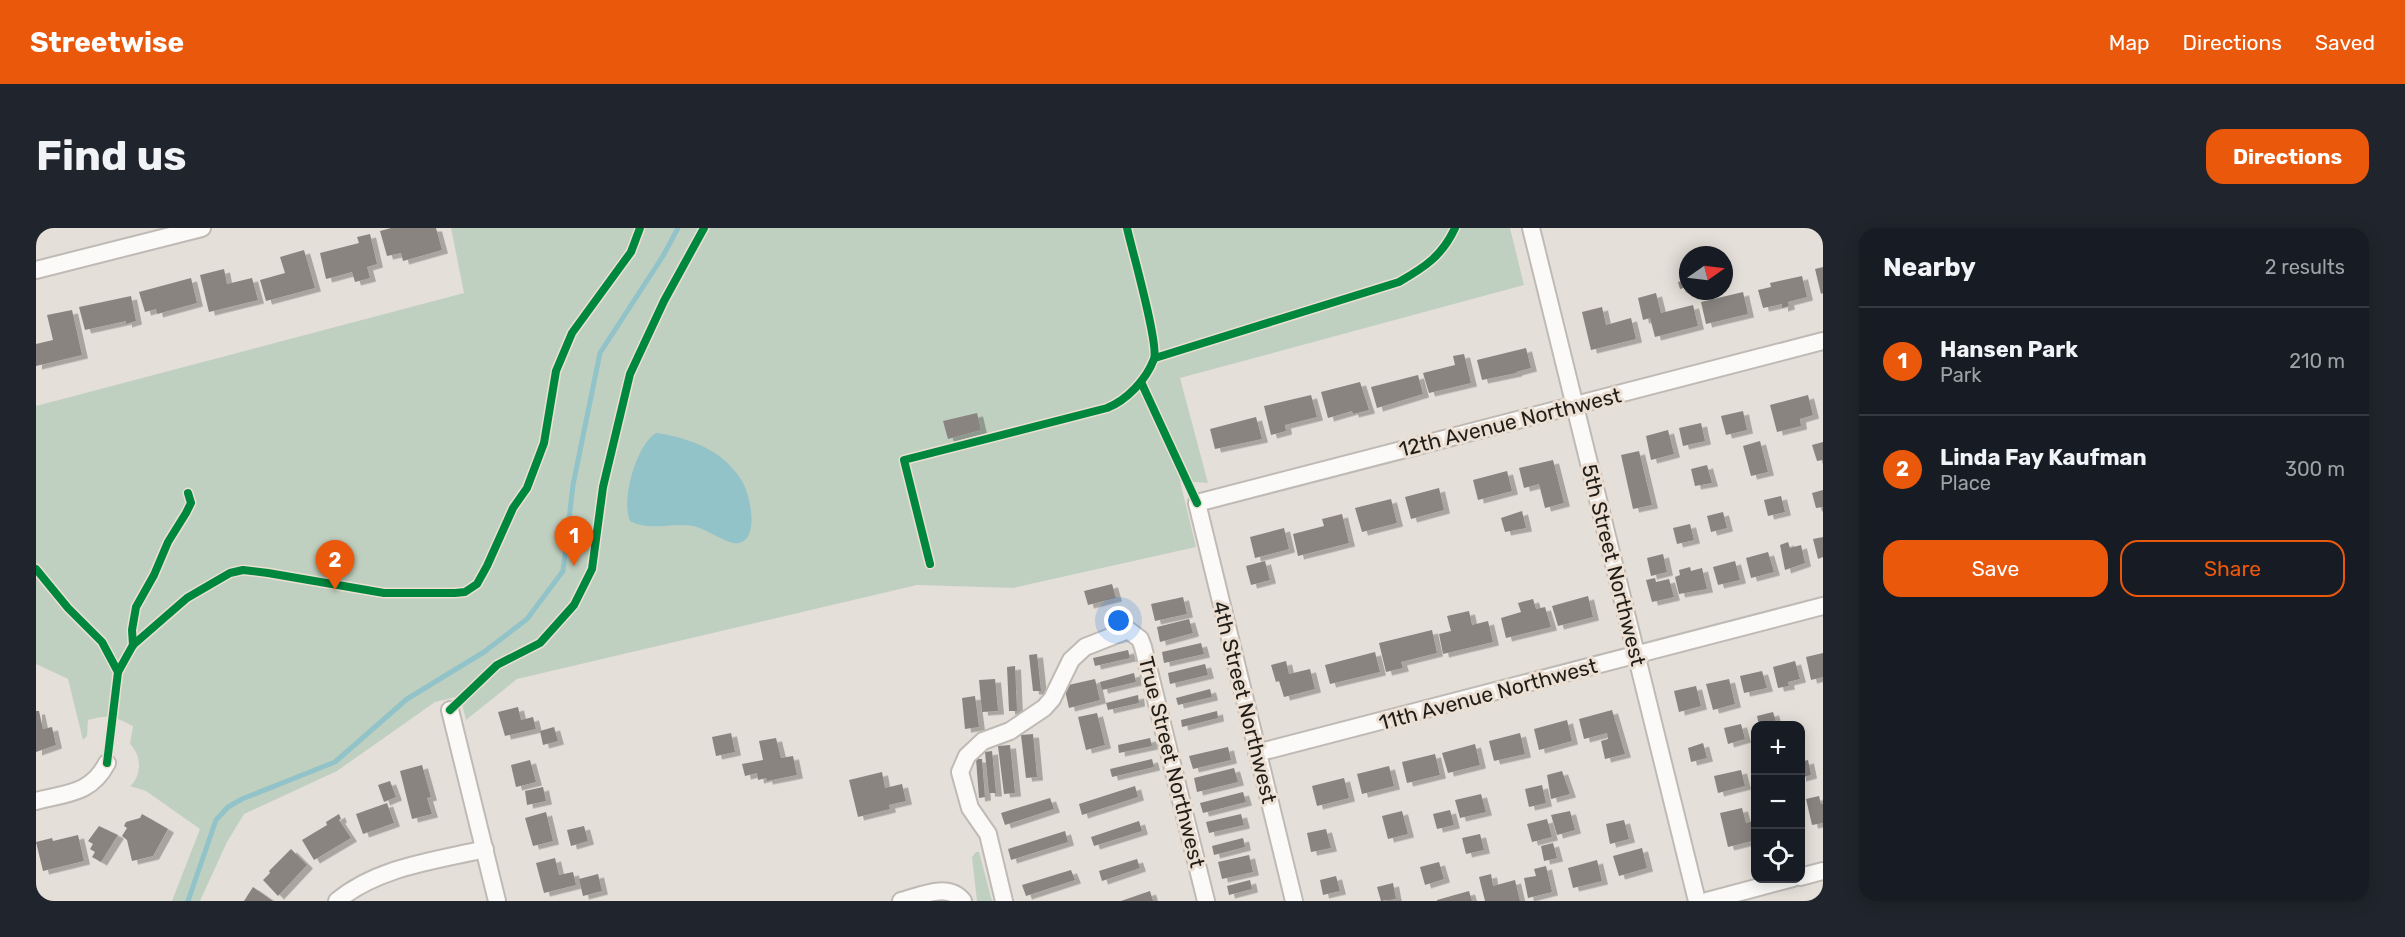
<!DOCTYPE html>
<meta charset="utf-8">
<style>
body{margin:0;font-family:Rubik,sans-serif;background:#20242c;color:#f1f3f6}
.controls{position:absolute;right:18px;bottom:18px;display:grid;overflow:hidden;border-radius:12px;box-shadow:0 3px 15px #0003}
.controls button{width:54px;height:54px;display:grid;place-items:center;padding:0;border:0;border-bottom:2px solid #363941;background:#171b24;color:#f1f3f6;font:30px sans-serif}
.compass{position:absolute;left:1643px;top:18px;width:54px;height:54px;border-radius:50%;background:#171b24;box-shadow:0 3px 15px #0003;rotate:76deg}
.you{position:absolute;left:1083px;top:393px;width:21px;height:21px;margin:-15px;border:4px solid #fff;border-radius:50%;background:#1a73e8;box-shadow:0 0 0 9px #1a73e833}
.badge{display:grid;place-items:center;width:39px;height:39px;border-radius:50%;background:#ea580c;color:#fff;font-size:20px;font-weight:700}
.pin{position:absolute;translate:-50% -50px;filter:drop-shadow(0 2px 3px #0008)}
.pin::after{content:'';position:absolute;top:32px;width:21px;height:18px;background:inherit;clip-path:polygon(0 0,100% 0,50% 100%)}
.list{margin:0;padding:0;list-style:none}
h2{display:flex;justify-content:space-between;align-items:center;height:78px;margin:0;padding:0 24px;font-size:26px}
h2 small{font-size:20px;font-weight:400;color:#9ea1a6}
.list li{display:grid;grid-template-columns:39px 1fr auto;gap:18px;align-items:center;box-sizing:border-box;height:108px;padding:0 24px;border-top:2px solid #363941}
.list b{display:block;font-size:22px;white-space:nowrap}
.list p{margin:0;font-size:20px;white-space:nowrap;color:#9ea1a6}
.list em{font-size:20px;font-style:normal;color:#9ea1a6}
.actions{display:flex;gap:12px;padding:18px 24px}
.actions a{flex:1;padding:14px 0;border:2px solid #ea580c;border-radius:18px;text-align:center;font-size:21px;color:#ea580c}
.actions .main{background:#ea580c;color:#fff}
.icon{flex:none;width:33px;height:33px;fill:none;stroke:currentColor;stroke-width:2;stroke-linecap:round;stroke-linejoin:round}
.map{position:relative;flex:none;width:1787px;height:673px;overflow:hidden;border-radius:18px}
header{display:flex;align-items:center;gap:36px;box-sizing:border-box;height:84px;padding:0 30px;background:#ea580c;color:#fff}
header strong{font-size:28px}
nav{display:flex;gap:33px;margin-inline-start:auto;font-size:21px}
.intro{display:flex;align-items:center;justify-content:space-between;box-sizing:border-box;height:144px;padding:0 36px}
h1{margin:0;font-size:42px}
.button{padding:15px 27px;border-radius:18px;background:#ea580c;color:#fff;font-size:21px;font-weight:700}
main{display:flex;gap:36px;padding:0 36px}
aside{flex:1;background:#171b24;border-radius:18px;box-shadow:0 3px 15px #0003}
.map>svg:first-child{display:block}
</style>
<header>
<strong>Streetwise</strong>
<nav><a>Map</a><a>Directions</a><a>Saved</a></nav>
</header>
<div class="intro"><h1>Find us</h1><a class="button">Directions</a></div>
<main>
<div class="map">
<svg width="1787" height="673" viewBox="0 0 1787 673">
<defs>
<filter id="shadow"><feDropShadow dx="6" dy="3.5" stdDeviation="0" flood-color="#0004"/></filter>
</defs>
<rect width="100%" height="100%" fill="#e5dfd9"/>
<g fill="#c0d0c0">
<path d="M415,0H1474L1488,57L1144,150L1172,255L1144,253L1160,319L977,360L881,357L481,451L430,492L424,468L399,474L301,543L208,586L191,614L164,673H136L164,601L110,563L94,558C106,547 106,528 94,516L97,498C78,488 73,486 52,492L51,508L47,512L32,451L0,436V178L428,65Z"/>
<path d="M940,624H943L956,673H941L936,629Z"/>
</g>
<path fill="#91c3c9" d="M620,205C643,208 670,216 688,232C694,237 702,246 706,253C714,266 724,310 703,315C694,318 669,300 657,298C633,294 616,304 594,293C585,272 600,217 620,205Z"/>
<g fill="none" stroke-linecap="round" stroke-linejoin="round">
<path stroke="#91c3c9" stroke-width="5" d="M152,673L180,592L192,579L206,571L299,534L371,471L448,424L491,391L527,343L537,257L564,125L627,28L642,0"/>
</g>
<g fill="#898480" filter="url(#shadow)">
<path d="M355,0H400L406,22L367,33L365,25L351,28L344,3Z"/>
<path d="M334,6L341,36L331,39L334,50L319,54L316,44L290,51L284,25L323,15L321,9Z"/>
<path d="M268,22L279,60L230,73L224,52L249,45L244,29Z"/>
<path d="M1787,39V65L1785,66L1779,41Z"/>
<path d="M188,41L191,56L216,50L222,72L173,84L164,47Z"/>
<path d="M1766,48L1771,69L1752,74L1753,78L1746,80V76L1727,80L1722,62L1735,59L1734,55Z"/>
<path d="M155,50L161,75L121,86L120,81L109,84L103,64Z"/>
<path d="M1650,52L1651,59L1644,61L1642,54Z"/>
<path d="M1707,64L1712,86L1670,96L1665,74Z"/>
<path d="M1620,65L1625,85L1657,77L1662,98L1619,109L1614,90L1607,92L1602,70Z"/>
<path d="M95,68L100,93L90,96V93L49,102L43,79Z"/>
<path d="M1566,79L1570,97L1595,90L1600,111L1555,122L1546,84Z"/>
<path d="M36,82L46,127L0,138V116L17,112L11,87Z"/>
<path d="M1490,120L1495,140L1480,144V145L1446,152L1441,132Z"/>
<path d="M1428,126L1435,155L1393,165L1387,145L1419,137L1417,128Z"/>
<path d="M1382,147L1387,166L1341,180L1335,159Z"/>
<path d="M1324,154L1333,182L1317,186L1316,183L1292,190L1285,164Z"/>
<path d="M1275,167L1281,189L1249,197L1250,203L1235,207L1228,178Z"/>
<path d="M1772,167L1777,187L1764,191L1765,198L1741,204L1734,177Z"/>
<path d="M1707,183L1711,202L1690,207L1685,188Z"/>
<path d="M941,185L945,202L912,211L907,193Z"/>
<path d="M1220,189L1226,211L1179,221L1174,201Z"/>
<path d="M1665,195L1669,213L1647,218L1643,200Z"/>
<path d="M1632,202L1638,226L1615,232L1610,208Z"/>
<path d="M1724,213L1732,244L1715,248L1707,218Z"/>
<path d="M1787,214V232L1781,233L1776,217Z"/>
<path d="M1603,223L1616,277L1597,281L1585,227Z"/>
<path d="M1517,232L1528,275L1509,280L1503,256L1488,260L1483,240Z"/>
<path d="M1671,237L1676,255L1659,258L1655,241Z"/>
<path d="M1471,243L1476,263L1442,272L1437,252Z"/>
<path d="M1403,260L1408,282L1375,291L1369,269Z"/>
<path d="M1787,262V279L1780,280L1776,265Z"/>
<path d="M1745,268L1749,284L1732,288L1728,272Z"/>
<path d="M1355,271L1361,295L1326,304L1319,280Z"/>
<path d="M1486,283L1490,300L1469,304L1465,290Z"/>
<path d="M1687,284L1691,300L1675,304L1671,288Z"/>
<path d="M1306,286L1313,315L1262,328L1257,306L1288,298L1286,291Z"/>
<path d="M1654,296L1658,312L1641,316L1637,300Z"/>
<path d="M1248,300L1253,321L1219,330L1214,309Z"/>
<path d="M1787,309V329L1782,331L1777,311Z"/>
<path d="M1752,314L1754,320L1765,317L1769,335L1749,342L1744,317Z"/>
<path d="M1732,324L1738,344L1715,350L1710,330Z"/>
<path d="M1627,326L1631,344L1615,348L1611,330Z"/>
<path d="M1229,333L1234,352L1215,357L1210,338Z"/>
<path d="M1699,333L1704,352L1682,357L1677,339Z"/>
<path d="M1654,339L1655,343L1666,340L1671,361L1643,366L1639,349L1644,347L1643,342Z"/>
<path d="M1619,350L1620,354L1633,351L1638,369L1616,374L1610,352Z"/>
<path d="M1076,356L1080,370L1052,377L1048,363Z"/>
<path d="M1552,368L1557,389L1522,398L1516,378Z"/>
<path d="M1147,369L1151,386L1119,393L1115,376Z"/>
<path d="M1497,371L1500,381L1509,379L1515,399L1470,410L1465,390L1485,384L1482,375Z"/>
<path d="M1433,383L1436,397L1452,393L1457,414L1407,426L1403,406L1415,403L1411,388Z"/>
<path d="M1153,391L1157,405L1124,414L1121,399Z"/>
<path d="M1396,402L1401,425L1365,434L1367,440L1350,444L1343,415Z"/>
<path d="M1165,415L1168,426L1128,435L1126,424Z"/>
<path d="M1092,422L1094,430L1059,438L1057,430Z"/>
<path d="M1339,424L1344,444L1294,456L1289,437Z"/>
<path d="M1787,425V449L1775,452L1770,429Z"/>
<path d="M1001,426L1005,463H997L993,427Z"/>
<path d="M1250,433L1253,446L1274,441L1279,461L1248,469L1243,453L1240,454L1235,437Z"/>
<path d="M1759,433L1764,451L1752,454L1753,458L1742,460L1737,439Z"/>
<path d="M1169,436L1172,447L1134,456L1132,445Z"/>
<path d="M979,438L981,483H973L971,439Z"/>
<path d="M1726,443L1731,460L1708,465L1704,448Z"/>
<path d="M1098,445L1100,454L1066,462L1064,454Z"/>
<path d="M959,451L962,483L946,484L943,452Z"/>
<path d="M1059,451L1064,472L1033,480L1028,458Z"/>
<path d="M1693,451L1699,476L1677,482L1670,456Z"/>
<path d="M1660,458L1665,478L1643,484L1638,463Z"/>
<path d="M1174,461L1176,469L1142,477L1140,470Z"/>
<path d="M1102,467L1103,475L1072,482L1070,475Z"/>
<path d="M939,468L943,499L929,501L926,470Z"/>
<path d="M482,479L485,492L497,489L500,501L469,508L462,484Z"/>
<path d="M1576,482L1589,526L1569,531L1565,513L1572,511L1571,505L1548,511L1543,491Z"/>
<path d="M0,483H3L7,501L16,499L20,517L0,524Z"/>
<path d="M1181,483L1182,490L1146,499L1145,492Z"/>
<path d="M1737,484L1741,497H1723L1721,488Z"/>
<path d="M1061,485L1069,517L1050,522L1042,489Z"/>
<path d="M1531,492L1536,513L1503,522L1498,501Z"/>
<path d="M1705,496L1709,511L1692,516L1688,500Z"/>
<path d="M518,499L522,513L507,517L504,503Z"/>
<path d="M695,505L699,524L680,528L676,509Z"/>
<path d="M1484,505L1489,526L1458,533L1453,513Z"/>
<path d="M997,506L1001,549L990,550L985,507Z"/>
<path d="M740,510L745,530L757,528L761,547L731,553L730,550L722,552L721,545L709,548L706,536L727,532L723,513Z"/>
<path d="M1114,510L1116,518L1083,525L1082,517Z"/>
<path d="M1667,515L1671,530L1655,534L1652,520Z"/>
<path d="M1439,516L1444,537L1412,545L1406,525Z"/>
<path d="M974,517L979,565L968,566L962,518Z"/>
<path d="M1192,519L1195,532L1157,541L1153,528Z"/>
<path d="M956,523L960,565H953L949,524Z"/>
<path d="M1399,526L1404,547L1371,555L1366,534Z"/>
<path d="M940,531H946L949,569L943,570Z"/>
<path d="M1116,531L1118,539L1076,549L1074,541Z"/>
<path d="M494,532L500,554L480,559L475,537Z"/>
<path d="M1772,532L1775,547L1764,550V534Z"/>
<path d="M386,537L395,569L391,570L396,586L376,591L364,543Z"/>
<path d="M1353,538L1358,558L1326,566L1321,546Z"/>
<path d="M1198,540L1202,554L1161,564L1158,550Z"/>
<path d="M1705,542L1709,558L1682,565L1678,548Z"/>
<path d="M1526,543L1534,566L1515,571L1511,547Z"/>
<path d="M846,544L849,560L866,556L870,573L853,577L854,581L822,589L813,552Z"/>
<path d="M1308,550L1313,570L1281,578L1276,558Z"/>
<path d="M354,553L360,569L348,574L342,557Z"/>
<path d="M1506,557L1510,575L1493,579L1489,561Z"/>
<path d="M1099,558L1102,569L1046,587L1043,576Z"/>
<path d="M507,559L510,573L491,577L489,563Z"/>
<path d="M1207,564L1210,574L1167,585L1164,575Z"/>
<path d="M1445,566L1450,584L1424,590L1419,572Z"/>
<path d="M1783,568L1785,576H1787V595L1776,597L1770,571Z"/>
<path d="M1014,570L1018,581L969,597L965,585Z"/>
<path d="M351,575L358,595L327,606L320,586Z"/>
<path d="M1706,580L1710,595L1720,592V612L1692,619L1684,585Z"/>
<path d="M1414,582L1418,597L1401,601L1397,586Z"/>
<path d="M1366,583L1372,606L1352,611L1346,588Z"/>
<path d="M1534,583L1539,602L1521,607L1515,587Z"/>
<path d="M510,584L517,613L497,618L489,590Z"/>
<path d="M106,586L132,601L117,628L96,633L91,612L86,608L91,600L88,598L90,594L104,590Z"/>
<path d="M303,586L305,591L303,592L315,610L278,632L266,612L291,597L290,594Z"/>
<path d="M1205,586L1208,597L1173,605L1170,594Z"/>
<path d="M1511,591L1516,609L1496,614L1491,596Z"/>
<path d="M1588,592L1593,611L1574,616L1570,596Z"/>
<path d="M1103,593L1106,603L1058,618L1055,609Z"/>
<path d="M63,598L82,607L65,634L56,629L59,624L54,621L57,616L52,613Z"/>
<path d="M548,598L552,613L535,618L531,602Z"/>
<path d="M1290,601L1295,620L1275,624L1271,605Z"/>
<path d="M1029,603L1032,614L975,632L972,621Z"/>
<path d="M1444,606L1448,622L1430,626L1426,610Z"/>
<path d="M42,607L48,633L7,643L0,614L16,610L17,613Z"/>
<path d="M1207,610L1209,619L1178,627L1176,618Z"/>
<path d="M1517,615L1521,630L1508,633L1505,618Z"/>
<path d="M1606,620L1611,640L1583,648L1577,628Z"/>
<path d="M255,621L271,637L242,668L227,652L234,645L233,643Z"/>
<path d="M1213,627L1217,644L1186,651L1182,634Z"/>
<path d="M519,630L523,647L537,644L540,657L508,665L500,635Z"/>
<path d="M1101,631L1104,640L1066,653L1063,643Z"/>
<path d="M1561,632L1566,653L1537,660L1532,640Z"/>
<path d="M1403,634L1408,651L1389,657L1384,639Z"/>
<path d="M1510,638L1516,664L1492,670L1488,650L1500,648L1498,641Z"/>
<path d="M1035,642L1039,652L990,668L986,657Z"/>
<path d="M562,646L566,663L547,668L543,651Z"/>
<path d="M1455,646L1457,658L1479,652L1484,673H1449L1443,649Z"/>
<path d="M1300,648L1304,663L1287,667L1284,652Z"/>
<path d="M1214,652L1216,661L1193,667L1191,658Z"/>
<path d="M1357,655L1360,671L1345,673L1341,659Z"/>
<path d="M217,659L237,673H208Z"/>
<path d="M1114,663L1117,673H1085Z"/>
<path d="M1433,663L1436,673H1401V672Z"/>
</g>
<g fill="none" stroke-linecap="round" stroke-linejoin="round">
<g stroke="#bfbab4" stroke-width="20">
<g id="street">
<path d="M1495,0L1661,673"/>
<path d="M0,42L166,0"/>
<path d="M414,482L461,673"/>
<path d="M1221,525L1787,378"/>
<path d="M0,573C31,565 55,566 71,535"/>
<path d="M1764,649L1787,643"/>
<path d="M301,673C342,639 398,633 449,621"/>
<path d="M865,673C884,668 912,654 927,673"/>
<path d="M968,673L952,606L934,580L924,544L931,528L947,513L974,503L1008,480L1016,471L1035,432L1049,419L1092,402L1104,411L1107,419L1170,673"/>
<path d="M1258,673L1161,275L1787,113"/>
<path d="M1671,673L1757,650"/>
</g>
</g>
<use href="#street" stroke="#fbfaf9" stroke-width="16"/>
<g stroke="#ebe0d3" stroke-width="11">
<g id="cycleway">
<path d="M1119,130L1363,54C1389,39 1406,28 1419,0"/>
<path d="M1105,154L1161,275"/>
<path d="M894,336L868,232L1071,180C1091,172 1110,152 1118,131C1123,116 1096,22 1091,0"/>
<path d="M0,341L32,380L66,414L82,444"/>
<path d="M97,417L96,402L100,379L118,347L132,314L150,285L155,275L152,265"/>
<path d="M414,482L461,437L504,415L538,377L556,341L567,259L594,146L628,73L668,0"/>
<path d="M71,535L82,444L97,417L151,370L194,345L207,342L232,345L348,365H419L429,364L441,356L451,338L477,280L491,260L508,215L520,143L536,105L595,24L604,0"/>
</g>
</g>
<use href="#cycleway" stroke="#00873e" stroke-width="8"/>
</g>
<g text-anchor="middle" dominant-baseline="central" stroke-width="6" stroke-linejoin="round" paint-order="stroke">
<g font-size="21" fill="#211d18" stroke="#ebe0d3">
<text transform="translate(1474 194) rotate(-14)">12th Avenue Northwest</text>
<text transform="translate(1578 337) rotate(76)">5th Street Northwest</text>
<text transform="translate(1452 466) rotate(-15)">11th Avenue Northwest</text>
<text transform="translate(1209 474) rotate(76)">4th Street Northwest</text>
<text transform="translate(1136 534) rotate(76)">True Street Northwest</text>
</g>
</g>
</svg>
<div class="controls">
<button>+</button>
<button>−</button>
<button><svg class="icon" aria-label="locate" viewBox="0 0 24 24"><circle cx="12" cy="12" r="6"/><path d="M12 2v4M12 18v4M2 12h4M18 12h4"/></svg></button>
</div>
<svg class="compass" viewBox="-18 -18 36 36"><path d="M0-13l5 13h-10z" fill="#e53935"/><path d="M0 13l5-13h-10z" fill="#9ea1a6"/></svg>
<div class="you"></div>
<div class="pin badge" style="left:538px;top:338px">1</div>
<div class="pin badge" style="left:299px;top:362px">2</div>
</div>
<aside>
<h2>Nearby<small>2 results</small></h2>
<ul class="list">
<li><span class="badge">1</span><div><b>Hansen Park</b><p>Park</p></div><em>210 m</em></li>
<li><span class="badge">2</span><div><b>Linda Fay Kaufman</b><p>Place</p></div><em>300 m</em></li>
</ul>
<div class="actions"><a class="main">Save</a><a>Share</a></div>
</aside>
</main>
